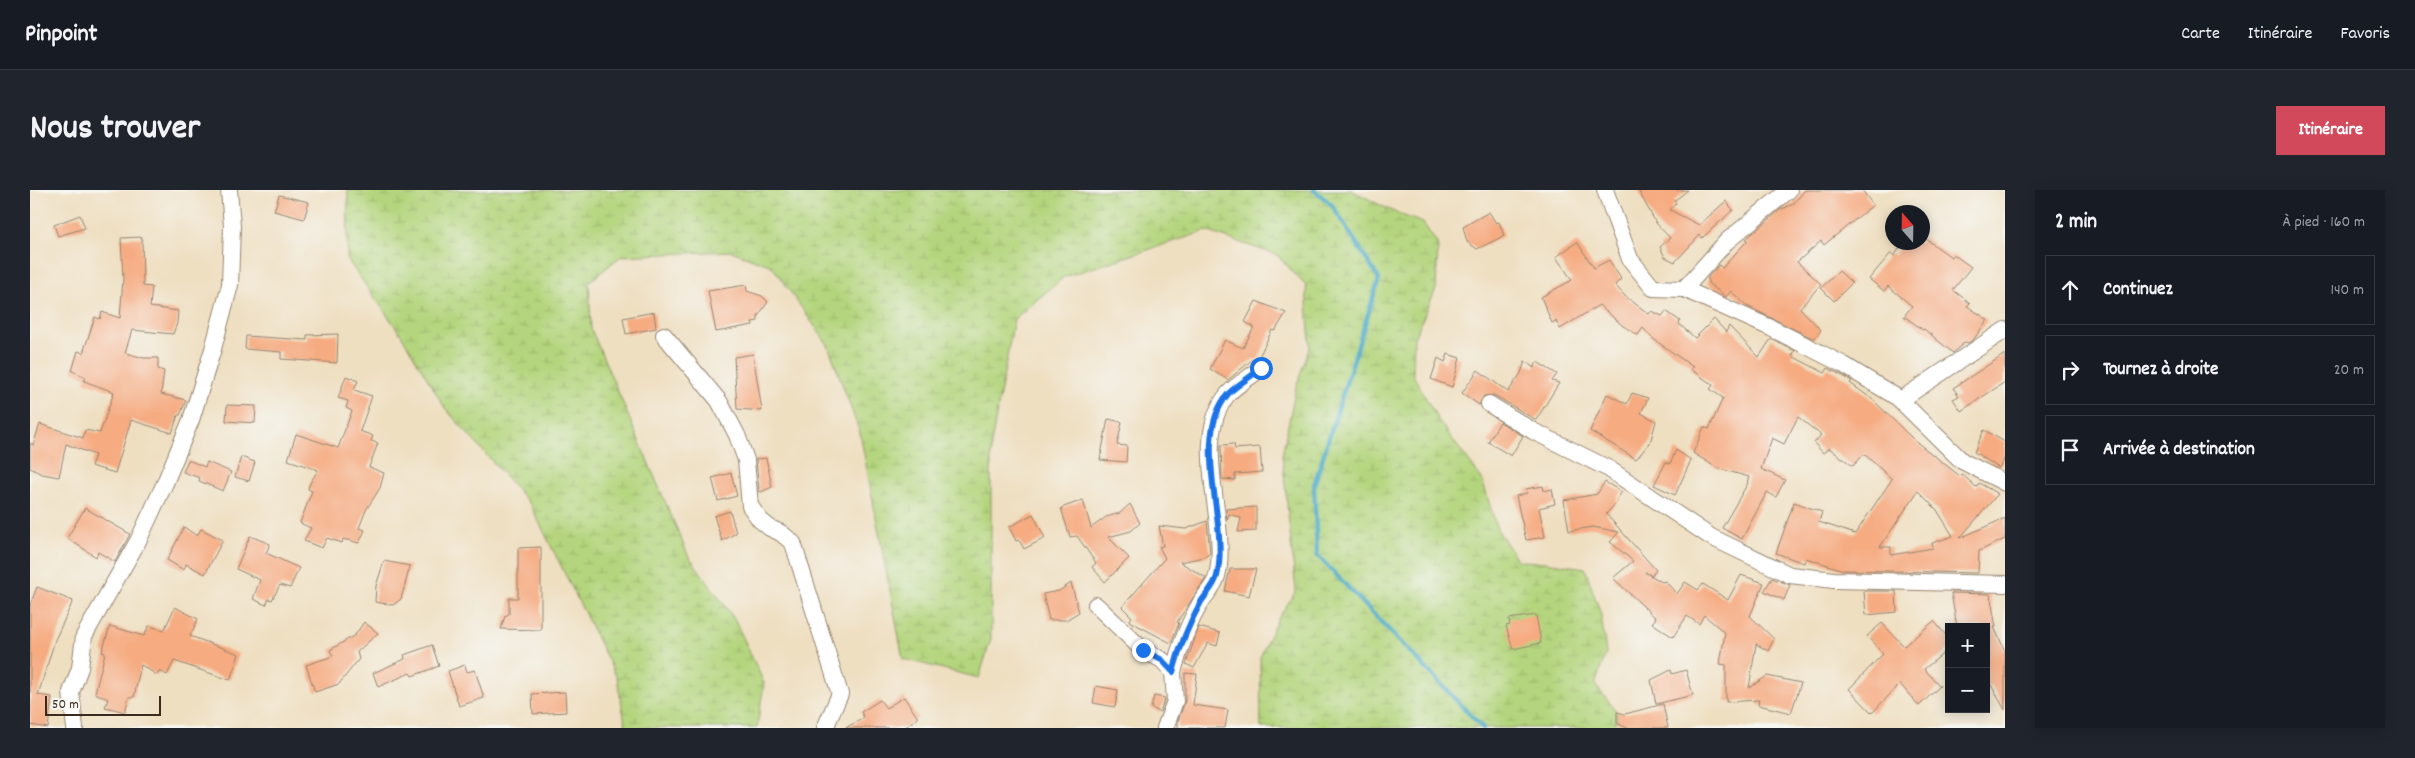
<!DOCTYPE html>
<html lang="fr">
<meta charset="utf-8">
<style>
body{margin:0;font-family:Dekko,sans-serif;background:#20242c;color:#f1f3f6}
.controls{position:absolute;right:15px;bottom:15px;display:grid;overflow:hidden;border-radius:0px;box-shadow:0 2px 12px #0003}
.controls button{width:45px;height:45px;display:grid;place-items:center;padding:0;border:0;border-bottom:1px solid #363941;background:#171b24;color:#f1f3f6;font:25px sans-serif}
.compass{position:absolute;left:1855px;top:15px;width:45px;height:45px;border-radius:50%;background:#171b24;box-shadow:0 2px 12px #0003;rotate:340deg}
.scale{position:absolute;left:15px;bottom:12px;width:116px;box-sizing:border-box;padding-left:5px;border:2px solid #3b2a1e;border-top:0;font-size:14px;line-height:18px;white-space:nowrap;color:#3b2a1e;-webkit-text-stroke:4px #f6f6f2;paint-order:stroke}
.stop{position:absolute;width:15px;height:15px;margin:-11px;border:4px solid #1a73e8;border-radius:50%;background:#fff}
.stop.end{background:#1a73e8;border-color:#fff;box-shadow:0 1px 5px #0008}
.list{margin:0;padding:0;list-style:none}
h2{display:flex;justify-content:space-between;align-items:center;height:65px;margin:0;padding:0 20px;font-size:21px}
h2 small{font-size:16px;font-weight:400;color:#9ea1a6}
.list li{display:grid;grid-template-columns:32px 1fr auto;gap:15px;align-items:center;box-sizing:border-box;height:70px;margin:0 10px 10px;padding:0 10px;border:1px solid #363941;border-radius:0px}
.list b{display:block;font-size:19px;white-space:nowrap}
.list em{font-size:16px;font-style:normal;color:#9ea1a6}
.icon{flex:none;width:28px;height:28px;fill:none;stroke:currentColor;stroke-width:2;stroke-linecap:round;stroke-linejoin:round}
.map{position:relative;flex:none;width:1975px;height:538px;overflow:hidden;border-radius:0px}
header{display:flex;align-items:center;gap:30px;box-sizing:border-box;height:70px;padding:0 25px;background:#171b24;border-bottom:1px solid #363941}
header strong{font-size:24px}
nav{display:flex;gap:28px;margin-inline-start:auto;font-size:18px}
.intro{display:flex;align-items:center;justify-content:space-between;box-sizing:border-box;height:120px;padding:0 30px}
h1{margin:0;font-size:35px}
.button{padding:12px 22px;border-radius:0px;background:#d1495b;color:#fff;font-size:18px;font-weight:700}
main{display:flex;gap:30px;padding:0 30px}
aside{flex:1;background:#171b24;border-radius:0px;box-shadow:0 2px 12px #0003}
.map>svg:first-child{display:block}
</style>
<header>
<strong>Pinpoint</strong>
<nav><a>Carte</a><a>Itinéraire</a><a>Favoris</a></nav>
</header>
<div class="intro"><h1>Nous trouver</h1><a class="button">Itinéraire</a></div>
<main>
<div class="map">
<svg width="1975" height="538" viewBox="0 0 1975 538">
<defs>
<pattern id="wetland-marsh" width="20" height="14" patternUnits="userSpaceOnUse" patternTransform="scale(1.25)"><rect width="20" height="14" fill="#b4d57d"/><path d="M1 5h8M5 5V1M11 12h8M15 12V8" fill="none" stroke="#9cb76c"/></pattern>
</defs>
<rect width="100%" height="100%" fill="#f6f6f2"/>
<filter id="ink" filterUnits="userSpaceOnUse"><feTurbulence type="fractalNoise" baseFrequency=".02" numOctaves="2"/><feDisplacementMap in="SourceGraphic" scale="10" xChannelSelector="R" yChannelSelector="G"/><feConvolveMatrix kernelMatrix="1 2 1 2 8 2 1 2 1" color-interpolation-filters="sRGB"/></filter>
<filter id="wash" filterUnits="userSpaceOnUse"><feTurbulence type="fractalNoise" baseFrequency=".0096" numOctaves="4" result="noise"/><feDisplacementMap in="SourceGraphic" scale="20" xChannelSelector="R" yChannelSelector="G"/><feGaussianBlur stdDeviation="1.12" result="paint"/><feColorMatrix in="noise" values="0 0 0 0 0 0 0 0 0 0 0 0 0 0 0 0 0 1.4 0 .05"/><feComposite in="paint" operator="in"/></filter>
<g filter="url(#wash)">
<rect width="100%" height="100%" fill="#efdfc1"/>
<path fill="url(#wetland-marsh)" stroke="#78804e" d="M318,0H1321L1366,23L1393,33L1408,55L1406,99L1384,148L1383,185L1408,230L1452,289L1467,339L1488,371L1515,372L1555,378L1571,425L1576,463L1565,495L1587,522L1585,538H1231L1230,467L1247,430L1266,401L1252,265L1266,197L1280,156L1276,96L1247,65L1176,41L1034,87L984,129L961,254V449L949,488L873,469L830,243L798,155L742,76L701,61L591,66L559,92L561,139L658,365L705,430L734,493L727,538H596L587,488L500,314L415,218L370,143L317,69Z"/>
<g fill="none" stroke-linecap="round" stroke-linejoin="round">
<path stroke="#44a7c4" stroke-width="4.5" d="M1284,0L1302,15L1349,89L1284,295L1287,365L1453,538"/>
</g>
<g id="blocks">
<g fill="#f6ab81" fill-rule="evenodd">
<path d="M1608,0H1658L1644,11L1646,13L1640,20L1669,35L1696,11L1703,20L1672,48L1670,45L1645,72L1635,67L1630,57L1640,48L1626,33Z"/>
<path d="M1775,0H1832L1843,15L1794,55L1791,51L1767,72L1791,94L1770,118L1791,140L1784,149L1717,116L1701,101L1696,107L1678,93V87L1689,75L1692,78L1717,51L1716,49L1750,20L1763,14Z"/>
<path d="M249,5L279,12L274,29L244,21Z"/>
<path d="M1459,22L1466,33L1469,32L1474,46L1447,59L1437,52L1433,37Z"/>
<path d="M50,25L55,38L28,46L24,35Z"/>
<path d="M1892,46L1921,67L1923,64L1941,77L1923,100L1940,113L1937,116L1958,130L1943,150L1938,153L1935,152L1923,163L1894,139L1893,140L1874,126L1882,116L1858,96L1854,101L1839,89L1861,63L1864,66L1874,52H1892Z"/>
<path d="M112,47L113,96L122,97L120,117L148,121L147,133L143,144L102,140L95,163L114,168H128V179L134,181L131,204L156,210L150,225H148L142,243L101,230L85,283L61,276L65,265L36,254L29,287L12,284L0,278V253L3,255L10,234L53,248L55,240L70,243L84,202L54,191L56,187L42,181L48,161L53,163L65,127L70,129L72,122L90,128L93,89L91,48Z"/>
<path d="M1547,52L1564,78L1579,70L1591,89L1585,95L1595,106L1619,124L1622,121L1632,126L1636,121L1650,131L1649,134L1665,148L1684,129L1696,142L1699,136L1729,167L1741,149L1765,161L1762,166L1795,183L1798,178L1822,191L1820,193L1842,209L1884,250L1930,286L1932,284L1946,297L1949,293L1968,304L1930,348L1975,328V349L1949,361L1948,383L1813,380L1776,368L1774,373L1746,363L1764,312L1792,322L1789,332L1825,344L1862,289L1834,264L1823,276L1799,258L1793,263L1784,253L1791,245L1768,227L1754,254L1742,248L1731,279L1755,290L1746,307L1737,302L1712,349L1692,338L1718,293L1717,292L1719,287L1687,278L1663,263L1674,237L1679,239L1693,208L1680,199L1683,195L1660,179L1663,177L1622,148L1613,138L1608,145L1593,136L1569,115L1530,139L1526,131L1522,133L1511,107L1542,90L1526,67ZM1888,301L1907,320L1923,346L1902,353L1903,358L1861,365V357H1850Z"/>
<path d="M1809,81L1822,93L1804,111L1791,98Z"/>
<path d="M716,95L717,101L732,106L738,112L728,126V131L722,132L723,135L686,142L678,101Z"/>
<path d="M1226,111L1256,123L1245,141L1242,140L1228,169H1223L1198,190L1180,179L1195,150L1213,158L1224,137L1215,132Z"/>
<path d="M624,122L626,138L596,144L593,128Z"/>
<path d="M308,144L307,173L251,169V162L215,159L216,146L277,150V145Z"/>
<path d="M723,164L732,221L707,219L704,167Z"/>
<path d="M1418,164L1430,168L1422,197L1401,189L1408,168L1415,172Z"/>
<path d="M1975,164V192L1931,221L1923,209L1929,206L1923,198Z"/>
<path d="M1495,171L1504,178L1507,172L1527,184L1522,191L1529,193L1506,230L1464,205L1454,206L1449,215L1432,203L1448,180L1478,202L1491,183Z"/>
<path d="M316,186L328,191L324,200L342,206L330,241L343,246L341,251L348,253L339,277L354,283L350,298L336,320L329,338L335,340L329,353L313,349L312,353L297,348L292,358L274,351L281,338L270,333L282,301L278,299L280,293L288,280L258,270L266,244L308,258L322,221L316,218L318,211L308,208Z"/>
<path d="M1602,203L1618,208L1611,223L1626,231L1620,253L1606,269L1560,241L1577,204L1597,214Z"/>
<path d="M197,215L226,216L225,233L196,231Z"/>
<path d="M1078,229L1092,232L1087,255L1097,256L1096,272L1070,270Z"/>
<path d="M1470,232L1493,246L1481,266L1458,252Z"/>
<path d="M1954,240L1975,252V268L1969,278L1944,262Z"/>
<path d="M1204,254L1205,259L1230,257L1232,282L1205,284V290L1192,289L1191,255Z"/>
<path d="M1646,260L1661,270L1645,305L1624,295L1636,272L1640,274Z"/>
<path d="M211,267L225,272L219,291L205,287Z"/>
<path d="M736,268L742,297L731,302L729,301L726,269Z"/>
<path d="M158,270L175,277L177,272L201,282L193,301L169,291L170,288L153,282Z"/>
<path d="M701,283L707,306L688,311L682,288Z"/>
<path d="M1575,292L1592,302L1586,310L1588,311L1576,324L1626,380L1621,386L1615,382L1632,392L1635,391L1647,404L1655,392L1668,400L1673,394L1698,410L1711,385L1734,393L1720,426L1744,449L1738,461L1726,454L1719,498L1737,486L1771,493L1761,523L1728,515L1729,510L1696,512V475L1690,474L1695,443L1674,425L1669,434L1657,426L1643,447L1622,433L1626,428L1583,388L1603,371L1580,352L1589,342L1563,337L1539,341L1534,310L1567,304Z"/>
<path d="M1513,296L1514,301L1522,299L1525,314L1509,318L1515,347L1496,350L1486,306L1497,303L1496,299Z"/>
<path d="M1053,310L1061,338L1076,327L1090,323L1100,314L1110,333L1101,341L1078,347L1099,368L1075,392L1062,377L1066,373L1047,346L1040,347L1031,318Z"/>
<path d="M1226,317V341L1208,342L1211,328L1199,324L1197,330L1196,319Z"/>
<path d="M55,318L100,344L85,372L68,362L66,367L37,348Z"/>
<path d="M700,321L706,343L692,351L684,326Z"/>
<path d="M1003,324L1015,348L994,359L989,350L986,351L979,337Z"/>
<path d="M1177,331L1180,363L1175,367L1150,372L1176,388L1147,432L1149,433L1141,453L1099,431L1102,427L1092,417L1135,368L1129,357L1133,356L1129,336L1156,339Z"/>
<path d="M154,337L167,346L171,339L193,350L175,384L156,374L154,380L137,370Z"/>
<path d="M220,346L240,354L236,363L269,378L260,398L250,395L242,410L239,409L236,415L223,409L230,390L206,379Z"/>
<path d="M511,357V440L471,439L475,426L479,424V408H488V358Z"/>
<path d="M354,371L380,376L371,409L363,415L345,412L346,396Z"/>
<path d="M1200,379H1226L1219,406L1195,401Z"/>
<path d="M1742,388L1760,395L1754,410L1734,401Z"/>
<path d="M1041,393L1049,422L1036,430H1019L1013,404L1029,401Z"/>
<path d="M7,397L43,411L25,450L8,505L22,507L18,538L0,535V415Z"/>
<path d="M1834,401H1866L1867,422L1836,425Z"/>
<path d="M1921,403L1960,404L1966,437H1964L1975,461V520L1961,495L1956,497V437H1927Z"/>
<path d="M145,417L168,429L160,446L209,464L200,490L144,471L137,485L130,481L127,485L111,475L104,507H99L95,522L75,517L78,509L65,503L75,463L72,462L80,436L114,446L119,436L134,440Z"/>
<path d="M1506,425L1511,453L1483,459L1476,436L1480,435L1479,429Z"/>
<path d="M1904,431L1919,449V459L1894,479L1910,496L1889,516L1870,494L1842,523L1819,499L1853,464L1837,446L1852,433L1874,456Z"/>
<path d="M334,432L348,443L327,462L329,469L309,494L285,502L276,475L303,466L300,460L325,445Z"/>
<path d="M1169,437L1190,443L1187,456L1178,453L1164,478L1156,474Z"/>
<path d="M402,455L409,476L382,486L380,483L348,497L343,483L375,469L374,465Z"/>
<path d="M435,475L437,482L445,480L454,508L429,516L418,481Z"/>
<path d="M1641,480L1642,484L1656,480L1663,505L1626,514L1621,490Z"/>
<path d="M1155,483L1167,484L1163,515L1198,520L1195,538H1148V531L1155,511Z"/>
<path d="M1066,496L1088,500L1085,517L1063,513Z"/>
<path d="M535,502L536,522L503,524L502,504Z"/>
<path d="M1124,506L1135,508L1130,522L1121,518Z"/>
<path d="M874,507L888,528L874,538H815L834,528L831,522L850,510L856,518Z"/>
<path d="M1633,514L1638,538H1597L1587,533V522L1595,524Z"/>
</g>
</g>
</g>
<g filter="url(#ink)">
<use href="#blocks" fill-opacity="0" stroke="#958470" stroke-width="1"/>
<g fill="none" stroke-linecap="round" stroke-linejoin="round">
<g stroke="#958470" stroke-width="18">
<g id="minor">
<path d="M1575,0L1600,69L1623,98L1654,99L1741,138L1814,175L1868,208L1932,271L1975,293"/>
<path d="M1654,99L1697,51L1759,0"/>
<path d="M634,145L689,211L707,245L716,270L720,316L730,330L740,338L751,343L763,353L810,504L795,538"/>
<path d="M1868,208L1872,209L1975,140"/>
<path d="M1459,214L1503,241L1579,279L1681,347L1760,385L1804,390L1975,394"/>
<path d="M1066,415L1113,460L1132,470L1143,482L1145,511L1135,538"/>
<path d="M1143,482C1150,456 1158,434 1171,412C1176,404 1185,395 1187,386C1200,335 1159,250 1198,204C1207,194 1221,187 1231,178"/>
<path d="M45,538L41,502L50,478L54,446L108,351L135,293L161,230L183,159L200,95L202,36L199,0"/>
</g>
</g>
<use href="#minor" stroke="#fff" stroke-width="16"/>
</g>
</g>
<g fill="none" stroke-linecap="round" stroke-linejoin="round" filter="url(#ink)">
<path stroke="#1a73e8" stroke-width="6" d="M1113,460L1132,470L1143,482C1150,456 1158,435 1171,412C1176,404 1185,395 1187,386C1200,334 1159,250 1198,204C1207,195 1221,187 1231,178"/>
</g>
</svg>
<div class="controls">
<button>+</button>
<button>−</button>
</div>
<svg class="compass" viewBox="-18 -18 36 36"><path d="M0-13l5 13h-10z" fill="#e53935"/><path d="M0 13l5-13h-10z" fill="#9ea1a6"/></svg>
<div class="scale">50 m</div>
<div class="stop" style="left:1231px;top:178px"></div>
<div class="stop end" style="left:1113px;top:460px"></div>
</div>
<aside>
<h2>2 min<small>À pied · 160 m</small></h2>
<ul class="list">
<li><svg class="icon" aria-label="ahead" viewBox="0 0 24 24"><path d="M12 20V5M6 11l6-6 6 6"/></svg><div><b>Continuez</b></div><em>140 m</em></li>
<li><svg class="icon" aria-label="right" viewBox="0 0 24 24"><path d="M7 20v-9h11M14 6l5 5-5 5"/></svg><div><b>Tournez à droite</b></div><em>20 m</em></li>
<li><svg class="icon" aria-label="arrive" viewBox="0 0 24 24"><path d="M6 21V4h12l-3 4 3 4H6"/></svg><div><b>Arrivée à destination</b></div></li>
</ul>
</aside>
</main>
